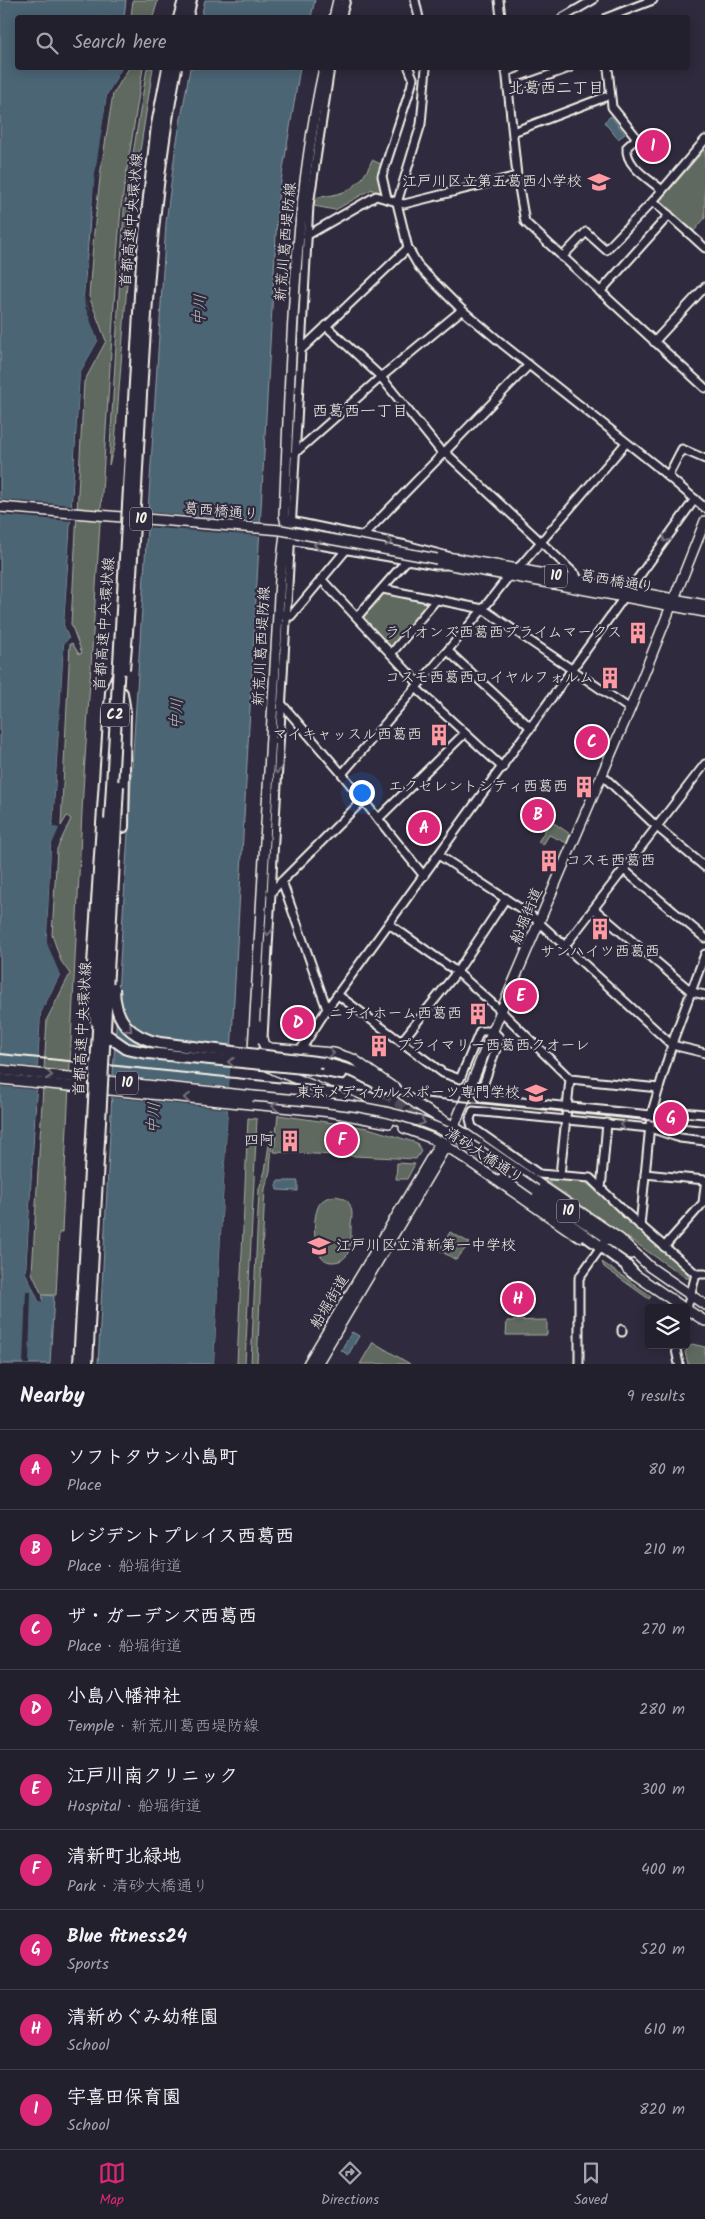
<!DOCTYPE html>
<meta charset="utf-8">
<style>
body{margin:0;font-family:Kalam,"Klee One",sans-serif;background:#2b2836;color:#f1f3f6}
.controls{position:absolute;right:15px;bottom:15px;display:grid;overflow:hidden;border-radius:5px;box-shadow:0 2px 12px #0003}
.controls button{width:45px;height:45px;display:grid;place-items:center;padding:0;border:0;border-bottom:1px solid #403e4a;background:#23202e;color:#f1f3f6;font:25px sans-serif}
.you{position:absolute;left:361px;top:792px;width:18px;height:18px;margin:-12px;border:4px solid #fff;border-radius:50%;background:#1a73e8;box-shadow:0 0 0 8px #1a73e833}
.badge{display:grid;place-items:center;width:32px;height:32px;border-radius:50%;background:#db2777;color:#fff;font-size:16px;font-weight:700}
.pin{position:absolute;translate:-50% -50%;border:2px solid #fff;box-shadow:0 1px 5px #0006}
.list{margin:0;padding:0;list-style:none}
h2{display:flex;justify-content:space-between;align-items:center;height:65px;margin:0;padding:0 20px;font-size:21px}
h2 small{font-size:16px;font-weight:400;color:#a3a3aa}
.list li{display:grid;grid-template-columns:32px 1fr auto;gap:15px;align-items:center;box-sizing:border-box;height:80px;padding:0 20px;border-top:1px solid #403e4a}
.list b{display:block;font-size:19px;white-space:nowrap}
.list p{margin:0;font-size:16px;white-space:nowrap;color:#a3a3aa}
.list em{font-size:16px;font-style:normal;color:#a3a3aa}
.icon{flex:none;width:28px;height:28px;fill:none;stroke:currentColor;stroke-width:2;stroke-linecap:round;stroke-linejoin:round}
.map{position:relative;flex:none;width:705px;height:1364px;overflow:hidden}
.search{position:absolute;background:#23202e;box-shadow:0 2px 12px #0003;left:15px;right:15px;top:15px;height:55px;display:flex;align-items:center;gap:12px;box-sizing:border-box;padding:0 18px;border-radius:5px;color:#a3a3aa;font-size:19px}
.sheet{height:785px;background:#23202e}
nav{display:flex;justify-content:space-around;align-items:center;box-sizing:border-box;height:70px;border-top:1px solid #403e4a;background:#23202e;font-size:14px;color:#a3a3aa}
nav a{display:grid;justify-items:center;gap:2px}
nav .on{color:#db2777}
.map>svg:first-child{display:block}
</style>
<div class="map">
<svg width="705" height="1364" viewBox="0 0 705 1364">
<rect width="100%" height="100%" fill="#2f2a3d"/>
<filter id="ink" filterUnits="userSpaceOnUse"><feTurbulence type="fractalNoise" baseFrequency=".02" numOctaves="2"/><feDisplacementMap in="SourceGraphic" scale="10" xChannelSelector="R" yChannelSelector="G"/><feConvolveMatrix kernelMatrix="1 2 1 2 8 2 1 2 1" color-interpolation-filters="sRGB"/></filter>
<g filter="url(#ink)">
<g fill="#5e695e" stroke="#a9ada3">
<path d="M133,0H158L153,17H131Z"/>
<path d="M129,68H143L121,208L117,257L83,791L62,1232L59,1233L56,1295H42L32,1273L47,1019L70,974L61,961L52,935L57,849L71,819L67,816L61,826L70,644L72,643L79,654L82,653L71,624L84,382L106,341L89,296L94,232L101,169L113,94Z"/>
<path d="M147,68H153L134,190L115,444L109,465L124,209Z"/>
<path d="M705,149V218L694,231L660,201Z"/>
<path d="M372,160L385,166L382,176L387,198L376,196L372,189L335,210L309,205L310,198C342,195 359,192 372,160Z"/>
<path d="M382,593L429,602V605L394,648H390L362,617Z"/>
<path d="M551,821L570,834L567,843L549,835L543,845L538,842Z"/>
<path d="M278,1115L368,1128L417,1143L421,1151L416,1159L274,1152Z"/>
<path d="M248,1118L257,1119L245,1364H237Z"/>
<path d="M271,1131H273L270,1171L265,1189L257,1364H251L259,1189L265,1171Z"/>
<path d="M397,1163L415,1164L407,1179H396Z"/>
<path d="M539,1176L582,1179L687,1270L689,1278H686Z"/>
<path d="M335,1196C342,1197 347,1199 350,1205C353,1211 352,1218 351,1224C351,1240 353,1263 331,1262C311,1261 311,1213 321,1202C325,1198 330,1197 335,1196Z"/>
<path d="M450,1232L470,1243L456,1260L439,1250Z"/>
<path d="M602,1262L651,1296L649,1299L604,1267Z"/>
<path d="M547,1320V1335H506L507,1321Z"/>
<path d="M373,1342L410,1364H360Z"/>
<path d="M692,1344L705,1347V1364H688L685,1352Z"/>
</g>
<g fill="#4c6575" stroke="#8f9da3">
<path d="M0,0H126L124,17L18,18V68H122L107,95L90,219L84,296L98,341L80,373L64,625L69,638L64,644L53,826L60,828L51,846L47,935L60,975L41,1013L26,1273L39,1301H42V1295L54,1296L50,1364H0Z"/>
<path d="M205,0H315L311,17H201Z"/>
<path d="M190,68H300L278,199L214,1364H98L113,1074L166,223L175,152Z"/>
<path d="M611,116L625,134L618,139L604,122Z"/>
<path d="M277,1181H298V1191L277,1190Z"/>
<path d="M352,1332L359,1336L348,1355L341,1350Z"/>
</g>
<g fill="#2f2a3d">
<path d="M122,68H124L109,95L97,174L86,296L87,305L100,341L82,373L67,625L72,638L67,645L55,824L62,828L53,847L49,935L50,943L63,975L43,1014L29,1273L39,1297L41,1293L42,1295V1302L39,1301L26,1273L37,1090L0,1086V1064L38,1067L41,1013L60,975L47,943V935L51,846L59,828L53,827L64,644L69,638L64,625L71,521L0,515V500L72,505L80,373L98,341L85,306L84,296L95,173L107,95Z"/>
<path d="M146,512L262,522V536L145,527Z"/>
<path d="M230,1067L233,1068L216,1364H214L228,1109L110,1097L111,1075L229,1087Z"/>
<path d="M26,1291L31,1292L29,1364H23Z"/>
</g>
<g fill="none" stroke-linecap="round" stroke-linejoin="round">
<path stroke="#4d4857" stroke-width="10" stroke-dasharray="10 5" stroke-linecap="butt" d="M371,1085L409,1109L504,1177"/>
<g stroke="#f4f1e8" stroke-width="11">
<g id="minor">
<path d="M415,0L419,18"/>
<path d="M499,0L501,18"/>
<path d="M341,18L346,0"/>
<path d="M562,18L593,0"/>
<path d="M606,18L653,0"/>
<path d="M426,68L421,124L397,203L408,248L419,267L462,310L505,346L655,465L705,508"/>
<path d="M506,68L517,176L525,222L705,388"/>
<path d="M608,68L612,107L637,138L627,147C625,166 649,179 662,190"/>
<path d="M506,72L517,68"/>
<path d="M508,90L569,68"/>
<path d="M513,132L605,97"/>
<path d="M387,198L382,176L411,87L413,78L409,68"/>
<path d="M653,201L705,248"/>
<path d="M306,236L376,196L404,204L517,176"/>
<path d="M562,257L586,232L606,250L653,201L705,140"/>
<path d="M600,292L669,215"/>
<path d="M326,326L381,377L443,454"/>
<path d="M654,342L705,287"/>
<path d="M301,350L408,248"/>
<path d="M445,452L576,575L578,580"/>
<path d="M294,454L381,377L462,310"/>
<path d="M668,476L682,449L705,459"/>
<path d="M291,521L406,545L451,557"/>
<path d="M362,537L529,365"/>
<path d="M290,540L436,565H449"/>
<path d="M321,579L419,684"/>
<path d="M383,589L483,609L630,709"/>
<path d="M283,614L285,617L291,616L346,550"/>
<path d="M357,617L407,560"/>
<path d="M448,651L531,728"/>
<path d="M391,654L436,600"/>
<path d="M416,688L503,768"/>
<path d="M281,703L342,774L424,876"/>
<path d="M342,774L483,609L509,576L522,564L626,443"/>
<path d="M602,775L657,827L705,867"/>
<path d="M378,819L464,734"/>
<path d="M440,856L532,916L672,1045L705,1053"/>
<path d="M624,870L705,938"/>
<path d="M282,881L327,1009"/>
<path d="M270,893L363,800"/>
<path d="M594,909L692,992L705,995"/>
<path d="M389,924L457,972L501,1011L570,1079L659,1088"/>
<path d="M564,947L705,764"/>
<path d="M338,995L443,1073L460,1079L480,1031H493L500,1038L480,1094L482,1098L651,1115L682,1112L705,1114"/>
<path d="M263,1038L309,205L330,68"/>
<path d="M401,1042L457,972L506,898"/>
<path d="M300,1051L327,1009L695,499"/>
<path d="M645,1174L705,1180"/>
<path d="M560,1175L570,1079"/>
<path d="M601,1189L607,1123"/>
<path d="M640,1226L651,1115L674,1038L705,954"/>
<path d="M664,1247L703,1203L705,1186"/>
<path d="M696,1274H705"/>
<path d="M686,1312L696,1274L626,1213L590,1178L539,1174L472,1127L470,1119L473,1111L650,1128L680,1138L705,1141"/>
<path d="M622,1329V1332"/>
<path d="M675,1345L679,1364"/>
<path d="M579,1364V1278L607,1238"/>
</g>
</g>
<g stroke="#f4f1e8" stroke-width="12">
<g id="major">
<path d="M334,18L338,0"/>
<path d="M324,68C292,214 291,365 284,515L286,524L280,579L253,1050L259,1061L275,1070L360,1105"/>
<path d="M0,507L281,530"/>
<path d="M437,559L451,565L705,612"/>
<path d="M440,559L453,558L518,569L705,605"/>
<path d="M257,1025L264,1045L270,1048L334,1053L353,1059L418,1105L464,1133L620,1239L650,1267L705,1305"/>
<path d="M0,1070L253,1096"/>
<path d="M0,1079L331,1112L389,1123"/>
<path d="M379,1113L400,1121L409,1129"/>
<path d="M404,1128L431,1138L454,1151L579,1237"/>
<path d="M536,1190L631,1254"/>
<path d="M627,1269L684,1308"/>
<path d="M686,1309L705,1321"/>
<path d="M308,1364L443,1138"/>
<path d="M317,1364L446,1146L501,1011L630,709L705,521"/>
</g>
</g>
<g stroke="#f4f1e8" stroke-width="14">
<g id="highway">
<path d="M179,18L184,0"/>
<path d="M187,18L191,0"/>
<path d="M122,693L125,712L123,827"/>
<path d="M102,824L111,692L117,677"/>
<path d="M324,1063L355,1072L385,1087L395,1088"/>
<path d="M314,1069L341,1074"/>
<path d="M504,1177L625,1264L633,1273"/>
</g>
</g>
<use href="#minor" stroke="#2f2a3d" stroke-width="7"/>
<use href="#major" stroke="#2f2a3d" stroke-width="9"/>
<use href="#highway" stroke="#2f2a3d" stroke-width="10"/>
<path stroke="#f4f1e8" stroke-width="2" d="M0,1054L705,1126"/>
<g stroke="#f4f1e8" stroke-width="12" stroke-linecap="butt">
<g id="major-bridge">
<path d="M281,530L437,559"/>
<path d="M253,1096C316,1102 381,1104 440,1129C475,1144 505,1169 536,1190"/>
</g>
</g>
<g stroke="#f4f1e8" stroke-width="14" stroke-linecap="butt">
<g id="highway-bridge">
<path d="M124,669C142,469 138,265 176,68"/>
<path d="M114,988C114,1020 130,1037 160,1043L324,1063"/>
<path d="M96,1021L91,996L102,824"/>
<path d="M104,1033L127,1049L148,1053L314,1069"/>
<path d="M79,1364L142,260L157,125L168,68"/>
<path d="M87,1364L118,786"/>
</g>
</g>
<use href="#major-bridge" stroke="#2f2a3d" stroke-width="9"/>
<use href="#highway-bridge" stroke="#2f2a3d" stroke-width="10"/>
</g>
<defs><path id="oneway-chevron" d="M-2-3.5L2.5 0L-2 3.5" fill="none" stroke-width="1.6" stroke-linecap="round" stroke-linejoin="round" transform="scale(1.25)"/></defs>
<g stroke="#747079">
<use href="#oneway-chevron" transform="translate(666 539) rotate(126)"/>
<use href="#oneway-chevron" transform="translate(389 542) rotate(10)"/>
<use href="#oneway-chevron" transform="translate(317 545) rotate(-169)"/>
<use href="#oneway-chevron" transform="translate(277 770) rotate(93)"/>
<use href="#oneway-chevron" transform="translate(268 932) rotate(93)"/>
<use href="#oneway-chevron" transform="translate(129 1029) rotate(44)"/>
<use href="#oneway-chevron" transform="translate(331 1053) rotate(6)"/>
<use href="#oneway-chevron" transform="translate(231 1062) rotate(-176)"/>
<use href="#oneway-chevron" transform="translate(49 1075) rotate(6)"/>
<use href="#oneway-chevron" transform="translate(187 1098) rotate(-174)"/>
<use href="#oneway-chevron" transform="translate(275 1106) rotate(-175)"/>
<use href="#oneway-chevron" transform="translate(422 1122) rotate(21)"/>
<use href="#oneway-chevron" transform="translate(623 1125) rotate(-173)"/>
</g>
</g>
<defs>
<g id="school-bare" transform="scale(1.725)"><path d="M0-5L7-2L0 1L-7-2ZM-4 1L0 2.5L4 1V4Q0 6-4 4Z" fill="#ff9aa2" stroke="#2f2a3d" stroke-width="2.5" paint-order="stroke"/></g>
<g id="building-bare" transform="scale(1.725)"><path d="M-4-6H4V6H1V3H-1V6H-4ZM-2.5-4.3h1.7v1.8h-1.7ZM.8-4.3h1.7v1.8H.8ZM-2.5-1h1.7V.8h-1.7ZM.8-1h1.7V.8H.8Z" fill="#ff9aa2" stroke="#2f2a3d" stroke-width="2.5" paint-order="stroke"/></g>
<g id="university-bare" transform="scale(1.725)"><path d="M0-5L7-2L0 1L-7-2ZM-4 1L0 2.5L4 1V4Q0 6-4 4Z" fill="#ff9aa2" stroke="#2f2a3d" stroke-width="2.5" paint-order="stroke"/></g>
</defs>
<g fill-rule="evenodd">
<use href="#school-bare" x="599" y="182"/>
<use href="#building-bare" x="638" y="633"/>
<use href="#building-bare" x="610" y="678"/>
<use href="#building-bare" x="439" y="735"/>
<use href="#building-bare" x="584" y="787"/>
<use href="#building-bare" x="549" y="861"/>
<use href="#building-bare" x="600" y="929"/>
<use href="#building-bare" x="478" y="1014"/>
<use href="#building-bare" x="379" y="1046"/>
<use href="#university-bare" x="536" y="1093"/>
<use href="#building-bare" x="290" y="1141"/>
<use href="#school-bare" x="319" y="1246"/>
</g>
<g text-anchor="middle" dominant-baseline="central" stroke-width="4.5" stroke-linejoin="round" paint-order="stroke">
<g fill="#2f2a3d" stroke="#b9b5b5" stroke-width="1">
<rect x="130" y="507.5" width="22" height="23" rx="4"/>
<rect x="545" y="564.5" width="22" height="23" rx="4"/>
<rect x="101" y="703.5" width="28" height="23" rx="4"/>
<rect x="116" y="1071.5" width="22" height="23" rx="4"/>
<rect x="557" y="1199.5" width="22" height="23" rx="4"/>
</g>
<g font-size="14" font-weight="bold" fill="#f4f1e8">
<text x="141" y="519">10</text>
<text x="556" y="576">10</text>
<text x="115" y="715">C2</text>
<text x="127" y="1083">10</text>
<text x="568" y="1211">10</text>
</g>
<g font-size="15" fill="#f4f1e8" stroke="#2f2a3d" text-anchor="end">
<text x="582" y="182">江戸川区立第五葛西小学校</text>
<text x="622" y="633">ライオンズ西葛西プライムマークス</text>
<text x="594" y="678">コスモ西葛西ロイヤルフォルム</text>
<text x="422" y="735">マイキャッスル西葛西</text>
<text x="568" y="787">エクセレントシティ西葛西</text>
<text x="566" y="861" text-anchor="start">コスモ西葛西</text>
<text x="600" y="952" text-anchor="middle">サンハイツ西葛西</text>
<text x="462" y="1014">ニチイホーム西葛西</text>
<text x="396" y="1046" text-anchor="start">プライマリー西葛西クオーレ</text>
<text x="520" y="1093">東京メディカルスポーツ専門学校</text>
<text x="274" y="1141">四阿</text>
<text x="336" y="1246" text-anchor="start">江戸川区立清新第一中学校</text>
</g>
<g font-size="15" fill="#f4f1e8" stroke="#2f2a3d">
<text transform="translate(132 220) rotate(-85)">首都高速中央環状線</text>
<text transform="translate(286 242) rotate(-85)">新荒川葛西堤防線</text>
<text transform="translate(221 512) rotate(5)">葛西橋通り</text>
<text transform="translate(617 582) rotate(10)">葛西橋通り</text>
<text transform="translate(105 624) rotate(-86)">首都高速中央環状線</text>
<text transform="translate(262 646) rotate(-87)">新荒川葛西堤防線</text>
<text transform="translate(527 916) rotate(-67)">船堀街道</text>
<text transform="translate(83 1029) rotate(-87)">首都高速中央環状線</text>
<text transform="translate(484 1156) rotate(33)">清砂大橋通り</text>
<text transform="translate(330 1302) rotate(-59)">船堀街道</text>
</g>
<g font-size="16" fill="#f4f1e8" stroke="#2f2a3d">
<text x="556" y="88">北葛西二丁目</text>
<text x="360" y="411">西葛西一丁目</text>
</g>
<g font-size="16" font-style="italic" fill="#b1b9ba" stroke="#2f2a3d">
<text transform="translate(200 310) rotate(-87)">中川</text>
<text transform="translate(177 714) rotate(-87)">中川</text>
<text transform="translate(154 1118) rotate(-87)">中川</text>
</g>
</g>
</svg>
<div class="controls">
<button><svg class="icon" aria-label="layers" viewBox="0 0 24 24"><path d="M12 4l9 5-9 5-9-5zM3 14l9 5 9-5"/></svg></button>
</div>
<div class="you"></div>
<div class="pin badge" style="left:424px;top:828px">A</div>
<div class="pin badge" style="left:538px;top:815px">B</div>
<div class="pin badge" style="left:592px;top:742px">C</div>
<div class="pin badge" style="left:298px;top:1023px">D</div>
<div class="pin badge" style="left:521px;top:996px">E</div>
<div class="pin badge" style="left:342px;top:1140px">F</div>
<div class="pin badge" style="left:671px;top:1118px">G</div>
<div class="pin badge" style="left:518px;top:1299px">H</div>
<div class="pin badge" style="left:653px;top:146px">I</div>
<div class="search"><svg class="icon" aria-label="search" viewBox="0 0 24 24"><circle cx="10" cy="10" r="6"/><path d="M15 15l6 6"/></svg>Search here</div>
</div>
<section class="sheet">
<h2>Nearby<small>9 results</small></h2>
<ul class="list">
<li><span class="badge">A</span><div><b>ソフトタウン小島町</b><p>Place</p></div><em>80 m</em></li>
<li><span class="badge">B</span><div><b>レジデントプレイス西葛西</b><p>Place · 船堀街道</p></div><em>210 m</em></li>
<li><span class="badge">C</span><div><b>ザ・ガーデンズ西葛西</b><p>Place · 船堀街道</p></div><em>270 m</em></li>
<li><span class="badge">D</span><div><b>小島八幡神社</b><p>Temple · 新荒川葛西堤防線</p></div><em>280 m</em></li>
<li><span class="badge">E</span><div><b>江戸川南クリニック</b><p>Hospital · 船堀街道</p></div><em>300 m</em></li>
<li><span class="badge">F</span><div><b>清新町北緑地</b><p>Park · 清砂大橋通り</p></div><em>400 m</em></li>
<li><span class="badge">G</span><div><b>Blue fitness24</b><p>Sports</p></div><em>520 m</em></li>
<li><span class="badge">H</span><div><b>清新めぐみ幼稚園</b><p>School</p></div><em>610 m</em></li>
<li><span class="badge">I</span><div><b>宇喜田保育園</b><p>School</p></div><em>820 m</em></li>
</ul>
</section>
<nav>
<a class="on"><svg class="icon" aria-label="map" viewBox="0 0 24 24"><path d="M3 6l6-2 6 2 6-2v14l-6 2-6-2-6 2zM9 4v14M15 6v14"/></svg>Map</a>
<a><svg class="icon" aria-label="directions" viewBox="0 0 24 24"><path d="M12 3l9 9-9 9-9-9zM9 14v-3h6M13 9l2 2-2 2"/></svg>Directions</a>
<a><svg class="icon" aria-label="saved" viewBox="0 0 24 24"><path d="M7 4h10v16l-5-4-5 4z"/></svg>Saved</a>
</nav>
